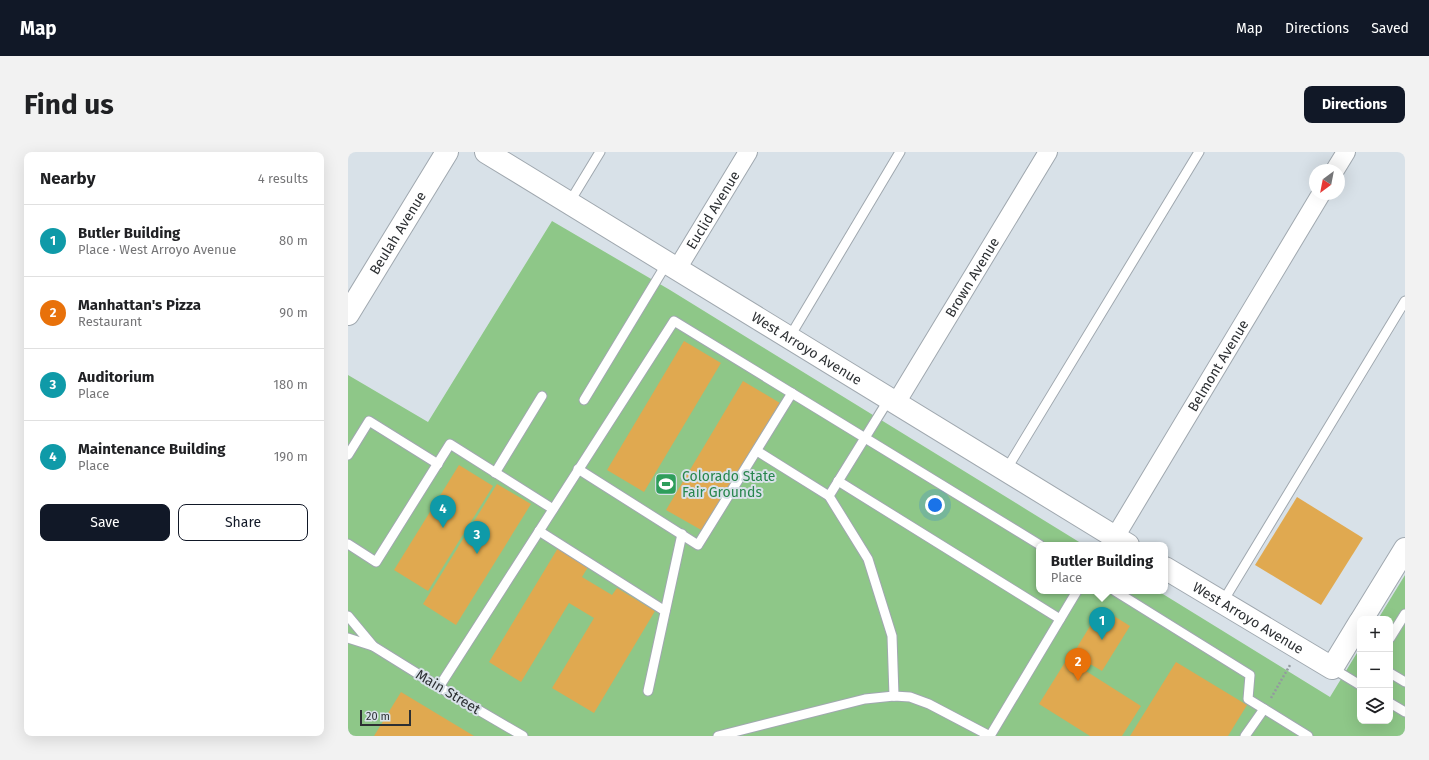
<!DOCTYPE html>
<meta charset="utf-8">
<style>
body{margin:0;font-family:"Fira Sans",sans-serif;background:#f2f2f2;color:#202124}
.controls{position:absolute;right:12px;bottom:12px;display:grid;overflow:hidden;border-radius:8px;box-shadow:0 4px 16px #0002}
.controls button{width:36px;height:36px;display:grid;place-items:center;padding:0;border:0;border-bottom:1px solid #e0e0e0;background:#fff;color:#202124;font:20px sans-serif}
.compass{position:absolute;left:961px;top:12px;width:36px;height:36px;border-radius:50%;background:#fff;box-shadow:0 4px 16px #0002;rotate:212deg}
.scale{position:absolute;left:12px;bottom:10px;width:51px;box-sizing:border-box;padding-left:4px;border:2px solid #2d3033;border-top:0;font-size:11px;line-height:14px;white-space:nowrap;color:#2d3033;-webkit-text-stroke:3px #d8e1e8;paint-order:stroke}
.you{position:absolute;left:587px;top:353px;width:14px;height:14px;margin:-10px;border:3px solid #fff;border-radius:50%;background:#1a73e8;box-shadow:0 0 0 6px #1a73e833}
.badge{display:grid;place-items:center;width:26px;height:26px;border-radius:50%;background:#111827;color:#fff;font-size:13px;font-weight:700}
.pin{position:absolute;translate:-50% -33px;filter:drop-shadow(0 1px 2px #0008)}
.pin::after{content:'';position:absolute;top:21px;width:14px;height:12px;background:inherit;clip-path:polygon(0 0,100% 0,50% 100%)}
.popup{position:absolute;left:688px;top:390px;width:132px;height:52px;box-sizing:border-box;display:grid;place-content:center;border-radius:8px;background:#fff;filter:drop-shadow(0 1px 3px #0005);font-size:13px;white-space:nowrap;color:#757577}
.popup b{font-size:15px;color:#202124}
.popup::after{content:'';position:absolute;left:50%;top:100%;margin-left:-8px;border:8px solid transparent;border-top-color:#fff}
.list{margin:0;padding:0;list-style:none}
h2{display:flex;justify-content:space-between;align-items:center;height:52px;margin:0;padding:0 16px;font-size:17px}
h2 small{font-size:13px;font-weight:400;color:#757577}
.list li{display:grid;grid-template-columns:26px 1fr auto;gap:12px;align-items:center;box-sizing:border-box;height:72px;padding:0 16px;border-top:1px solid #e0e0e0}
.list b{display:block;font-size:15px;white-space:nowrap}
.list p{margin:0;font-size:13px;white-space:nowrap;color:#757577}
.list em{font-size:13px;font-style:normal;color:#757577}
.actions{display:flex;gap:8px;padding:12px 16px}
.actions a{flex:1;padding:9px 0;border:1px solid #111827;border-radius:8px;text-align:center;font-size:14px;color:#111827}
.actions .main{background:#111827;color:#fff}
.icon{flex:none;width:22px;height:22px;fill:none;stroke:currentColor;stroke-width:2;stroke-linecap:round;stroke-linejoin:round}
.map{position:relative;flex:none;width:1057px;height:584px;overflow:hidden;border-radius:8px}
header{display:flex;align-items:center;gap:24px;box-sizing:border-box;height:56px;padding:0 20px;background:#111827;color:#fff}
header strong{font-size:19px}
nav{display:flex;gap:22px;margin-inline-start:auto;font-size:14px}
.intro{display:flex;align-items:center;justify-content:space-between;box-sizing:border-box;height:96px;padding:0 24px}
h1{margin:0;font-size:28px}
.button{padding:10px 18px;border-radius:8px;background:#111827;color:#fff;font-size:14px;font-weight:700}
main{display:flex;gap:24px;padding:0 24px}
aside{flex:1;background:#fff;border-radius:8px;box-shadow:0 4px 16px #0002}
.map>svg:first-child{display:block}
</style>
<header>
<strong>Map</strong>
<nav><a>Map</a><a>Directions</a><a>Saved</a></nav>
</header>
<div class="intro"><h1>Find us</h1><a class="button">Directions</a></div>
<main>
<aside>
<h2>Nearby<small>4 results</small></h2>
<ul class="list">
<li><span class="badge" style="background:#0f9aa8">1</span><div><b>Butler Building</b><p>Place · West Arroyo Avenue</p></div><em>80 m</em></li>
<li><span class="badge" style="background:#e8710a">2</span><div><b>Manhattan's Pizza</b><p>Restaurant</p></div><em>90 m</em></li>
<li><span class="badge" style="background:#0f9aa8">3</span><div><b>Auditorium</b><p>Place</p></div><em>180 m</em></li>
<li><span class="badge" style="background:#0f9aa8">4</span><div><b>Maintenance Building</b><p>Place</p></div><em>190 m</em></li>
</ul>
<div class="actions"><a class="main">Save</a><a>Share</a></div>
</aside>
<div class="map">
<svg width="1057" height="584" viewBox="0 0 1057 584">
<rect width="100%" height="100%" fill="#d8e1e8"/>
<path fill="#8ec788" d="M204,69L322,138L736,393H691V439H810L982,545L1012,496V569H1042V467H1030L1057,423V584H0V223L80,270Z"/>
<g fill="#e0a950">
<path d="M336,189L373,211L296,340L259,318Z"/>
<path d="M395,229L432,251L355,379L318,358Z"/>
<path d="M111,313L145,334L80,439L46,418Z"/>
<path d="M149,332L183,352L108,473L75,452Z"/>
<path d="M949,345L1015,386L973,453L907,413Z"/>
<path d="M210,396L240,415L234,425L264,443L269,436L307,459L246,561L204,536L246,466L221,451L173,530L141,510Z"/>
<path d="M753,456L782,474L754,519L725,502Z"/>
<path d="M719,507L793,554L774,584H742L691,552Z"/>
<path d="M828,510L899,553L880,584H782Z"/>
<path d="M53,540L126,584H26Z"/>
</g>
<g fill="none" stroke-linecap="round" stroke-linejoin="round">
<g stroke="#a0a8af" stroke-width="11">
<g id="lane">
<path d="M221,51L252,0"/>
<path d="M441,186L552,0"/>
<path d="M236,248L319,111"/>
<path d="M409,299L481,344L541,247"/>
<path d="M0,303L21,269L90,312"/>
<path d="M230,317L350,393L444,241"/>
<path d="M658,318L851,0"/>
<path d="M147,321L194,244"/>
<path d="M490,329L712,467"/>
<path d="M481,344L520,407L544,484L546,544"/>
<path d="M191,379L317,459"/>
<path d="M0,392L28,410L102,292L205,357"/>
<path d="M767,439L902,523L900,547L960,584"/>
<path d="M874,451L1057,149"/>
<path d="M0,464L25,494"/>
<path d="M0,486L25,494L91,535L175,584"/>
<path d="M1042,486L1057,462"/>
<path d="M984,516L1012,533"/>
<path d="M1042,521L1057,530"/>
<path d="M91,535L326,169L692,393"/>
<path d="M300,539L334,382"/>
<path d="M1042,551L1057,560"/>
<path d="M370,584L517,547L546,544L562,545L581,552L642,584L729,439"/>
<path d="M897,584L916,557"/>
</g>
</g>
<g stroke="#a0a8af" stroke-width="20">
<g id="street">
<path d="M987,18L998,0"/>
<path id="s1" d="M329,117L400,0"/>
<path id="s2" d="M548,251L700,0"/>
<path id="s3" d="M767,385L973,42"/>
</g>
</g>
<g stroke="#a0a8af" stroke-width="24">
<g id="secondary">
<path id="s4" d="M138,0L780,393"/>
<path id="s5" d="M0,162L99,0"/>
<path id="s6" d="M817,416L984,516L1012,470"/>
<path d="M1014,467L1057,397"/>
</g>
</g>
<path stroke="#939a9f" stroke-width="2.5" stroke-dasharray="2 2" stroke-linecap="butt" d="M923,546L942,513"/>
<use href="#lane" stroke="#fff" stroke-width="9"/>
<use href="#street" stroke="#fff" stroke-width="18"/>
<use href="#secondary" stroke="#fff" stroke-width="22"/>
</g>
<defs>
<g id="stadium-square" transform="scale(1.15)"><rect x="-9" y="-9" width="18" height="18" rx="4" fill="#2e9e5b" stroke="#d8e1e8"/><path d="M0-5a6.5 5 0 1 0 0 10a6.5 5 0 1 0 0-10ZM-3.5-1.8h7v3.6h-7Z" fill="#fff"/></g>
</defs>
<g fill-rule="evenodd">
<use href="#stadium-square" x="318" y="332"/>
</g>
<g text-anchor="middle" dominant-baseline="central" stroke-width="4" stroke-linejoin="round" paint-order="stroke">
<g font-size="14" fill="#2d3033" stroke="#d8e1e8">
<text stroke="none"><textPath href="#s1" startOffset="69">Euclid Avenue</textPath></text>
<text stroke="none"><textPath href="#s5" startOffset="95">Beulah Avenue</textPath></text>
<text stroke="none"><textPath href="#s2" startOffset="147">Brown Avenue</textPath></text>
<text stroke="none"><textPath href="#s4" startOffset="376">West Arroyo Avenue</textPath></text>
<text stroke="none"><textPath href="#s3" startOffset="200">Belmont Avenue</textPath></text>
<text stroke="none"><textPath href="#s6" startOffset="97">West Arroyo Avenue</textPath></text>
<text transform="translate(100 540) rotate(31)">Main Street</text>
</g>
<g font-size="14" fill="#27864d" stroke="#d8e1e8" text-anchor="start">
<text x="334" y="324">Colorado State<tspan x="334" dy="16">Fair Grounds</tspan></text>
</g>
</g>
</svg>
<div class="controls">
<button>+</button>
<button>−</button>
<button><svg class="icon" aria-label="layers" viewBox="0 0 24 24"><path d="M12 4l9 5-9 5-9-5zM3 14l9 5 9-5"/></svg></button>
</div>
<svg class="compass" viewBox="-18 -18 36 36"><path d="M0-13l5 13h-10z" fill="#e53935"/><path d="M0 13l5-13h-10z" fill="#757577"/></svg>
<div class="scale">20 m</div>
<div class="you"></div>
<div class="pin badge" style="left:754px;top:488px;background:#0f9aa8">1</div>
<div class="popup"><b>Butler Building</b>Place</div>
<div class="pin badge" style="left:730px;top:529px;background:#e8710a">2</div>
<div class="pin badge" style="left:129px;top:402px;background:#0f9aa8">3</div>
<div class="pin badge" style="left:95px;top:376px;background:#0f9aa8">4</div>
</div>
</main>
